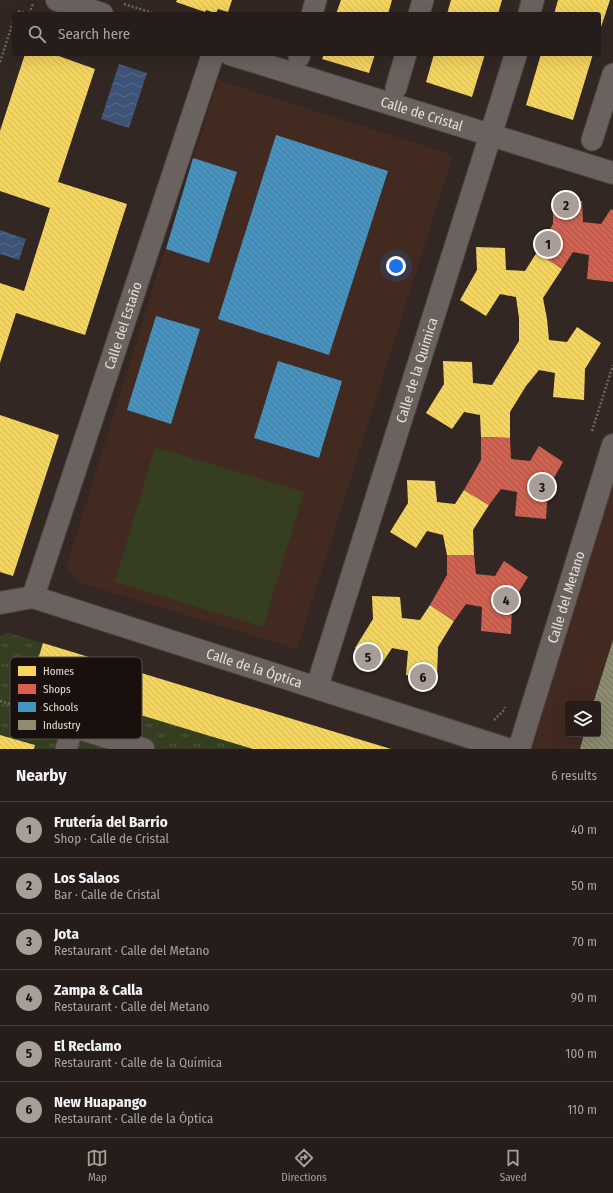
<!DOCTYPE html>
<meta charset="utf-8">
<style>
body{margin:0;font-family:"Fira Sans Condensed",sans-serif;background:#322a27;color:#f1f3f6}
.controls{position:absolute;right:12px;bottom:12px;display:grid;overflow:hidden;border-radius:4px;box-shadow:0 4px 16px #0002}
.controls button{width:36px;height:36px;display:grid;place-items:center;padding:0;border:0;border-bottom:1px solid #423b39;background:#261d1a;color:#f1f3f6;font:20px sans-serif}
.you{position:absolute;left:396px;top:266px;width:14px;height:14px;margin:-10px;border:3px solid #fff;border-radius:50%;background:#1a73e8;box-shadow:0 0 0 6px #1a73e833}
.badge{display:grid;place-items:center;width:26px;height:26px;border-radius:50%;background:#a99d97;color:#111;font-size:13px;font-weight:700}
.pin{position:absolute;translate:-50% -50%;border:2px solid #fff;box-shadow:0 1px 4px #0006}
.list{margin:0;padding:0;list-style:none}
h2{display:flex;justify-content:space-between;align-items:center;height:52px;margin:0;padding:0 16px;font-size:17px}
h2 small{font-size:13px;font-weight:400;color:#a4a2a2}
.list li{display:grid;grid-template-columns:26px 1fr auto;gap:12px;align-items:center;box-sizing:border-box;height:56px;padding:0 16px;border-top:1px solid #423b39}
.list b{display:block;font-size:15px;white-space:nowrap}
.list p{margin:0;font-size:13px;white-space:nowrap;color:#a4a2a2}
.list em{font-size:13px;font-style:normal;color:#a4a2a2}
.icon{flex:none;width:22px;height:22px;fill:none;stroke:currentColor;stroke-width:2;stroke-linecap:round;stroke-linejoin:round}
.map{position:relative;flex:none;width:613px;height:749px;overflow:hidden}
.search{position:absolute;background:#261d1a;box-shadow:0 4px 16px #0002;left:12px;right:12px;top:12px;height:44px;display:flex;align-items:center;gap:10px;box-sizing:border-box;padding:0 14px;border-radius:4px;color:#a4a2a2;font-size:15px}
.sheet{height:388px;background:#261d1a}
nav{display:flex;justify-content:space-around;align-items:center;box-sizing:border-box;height:56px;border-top:1px solid #423b39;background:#261d1a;font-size:11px;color:#a4a2a2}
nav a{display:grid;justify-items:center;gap:2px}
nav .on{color:#a99d97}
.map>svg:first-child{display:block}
</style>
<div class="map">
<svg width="613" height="749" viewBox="0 0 613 749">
<defs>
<pattern id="park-tufts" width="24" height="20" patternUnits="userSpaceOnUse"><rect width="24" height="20" fill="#353e21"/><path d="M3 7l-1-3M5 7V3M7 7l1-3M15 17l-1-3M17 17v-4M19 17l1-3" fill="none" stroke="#525940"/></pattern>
<pattern id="water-waves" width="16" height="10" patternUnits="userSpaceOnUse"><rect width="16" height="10" fill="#3e5378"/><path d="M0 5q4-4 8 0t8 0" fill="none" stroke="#5a6b8a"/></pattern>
<pattern id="homes-back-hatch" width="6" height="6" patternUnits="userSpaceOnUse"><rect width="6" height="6" fill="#f6d55c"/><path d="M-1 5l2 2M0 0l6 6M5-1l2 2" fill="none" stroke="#d3b856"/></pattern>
<pattern id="shops-back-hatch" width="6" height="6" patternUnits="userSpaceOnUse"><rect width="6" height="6" fill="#d6604d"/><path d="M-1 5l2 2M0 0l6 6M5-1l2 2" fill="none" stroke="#a45648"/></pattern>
<pattern id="schools-back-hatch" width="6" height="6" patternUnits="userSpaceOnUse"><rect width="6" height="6" fill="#4393c3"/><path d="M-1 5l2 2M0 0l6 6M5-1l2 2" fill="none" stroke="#447b9c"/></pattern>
<pattern id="industry-back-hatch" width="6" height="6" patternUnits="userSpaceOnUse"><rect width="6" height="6" fill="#8c8c6e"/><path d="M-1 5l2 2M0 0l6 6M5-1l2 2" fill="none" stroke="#74725e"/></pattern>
</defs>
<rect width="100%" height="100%" fill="#322723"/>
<g fill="#422a20" fill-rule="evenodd">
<path d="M218,80L453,155L297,649L77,582L66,568Z"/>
<path d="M613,445V749H519ZM568,704H598V734H568Z"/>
</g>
<path fill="url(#park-tufts)" d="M8,633L43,643L32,681L253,749H34L35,744L0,735V636Z"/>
<path fill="#353e21" d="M155,447L304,492L263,627L115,582Z"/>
<g fill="url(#water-waves)">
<path d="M119,64L147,73L129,128L101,119Z"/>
<path d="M0,230L26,239L19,260L0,254Z"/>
</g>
<g fill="url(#homes-back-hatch)">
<path d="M177,0H232L228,12L218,9L216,13L206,10L205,12L176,2Z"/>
<path d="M341,0H392L388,14H336Z"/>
<path d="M451,0H502L498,14H447Z"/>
<path d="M558,0H610L599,33V14H554Z"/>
<path d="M25,54H53L95,69L58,182L127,204L85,335L16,313L0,363V283L24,291L50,208L0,191V131Z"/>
<path d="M324,54H375L369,73L322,59Z"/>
<path d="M434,54H485L472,97L426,82Z"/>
<path d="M541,54H593L573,120L526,105Z"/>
<path d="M476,247L505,248L506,270L525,271L537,252L562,269L543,298L547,319L549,340L567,342L577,327L601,343L585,369L584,400L553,397L555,373L539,370L526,386L510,412V438L481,437L480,415L464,412L452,429L426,413L444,384L443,361L472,362L473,383L492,385L519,341V318L516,297L500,294L486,316L460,300L477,270Z"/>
<path d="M0,415L59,435L13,576L0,572Z"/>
<path d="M407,480L435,481L437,502L455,504L464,490L489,505L473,530L474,555H447L443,535L427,531L416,548L390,532L408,503Z"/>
<path d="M372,596L400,597L402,618L420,620L430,605L454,621L438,647L437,678L406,675L408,651L392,648L381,665L355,648L373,619Z"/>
<path d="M43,643L391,749H253L31,682Z"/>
<path d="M0,735L35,745L34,749H0Z"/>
</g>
<g fill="url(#shops-back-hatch)">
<path d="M553,200L582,201L583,222L601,224L611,209L613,210V282L587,279L589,255L573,252L562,269L537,252L553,224Z"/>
<path d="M481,437L510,438L511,459L530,461L539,446L563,462L548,488L546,519L515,516L517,492L501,489L489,505L464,490L481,460Z"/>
<path d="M447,555H474L476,574L495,576L504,561L528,577L512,603L511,634L481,631L482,607L466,604L454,621L430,605L447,575Z"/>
</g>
<g fill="url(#schools-back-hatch)">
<path d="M276,135L388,171L329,355L218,319Z"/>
<path d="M193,158L237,172L209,263L166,249Z"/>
<path d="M156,316L200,329L171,424L127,410Z"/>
<path d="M278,361L342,381L319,458L254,438Z"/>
</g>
<path fill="url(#industry-back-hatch)" d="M613,640V749H580L584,734H598V704H593Z"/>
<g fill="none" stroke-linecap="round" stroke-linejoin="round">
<g stroke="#4b423d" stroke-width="23">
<g id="pedestrian">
<path d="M312,14L316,0"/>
<path d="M419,14L423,0"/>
<path d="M299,57L300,54"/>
<path d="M396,88L406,54"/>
<path d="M592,140L613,74"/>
<path d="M66,749L73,727L144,749"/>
</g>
</g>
<g stroke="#4b423d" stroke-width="24">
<g id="minor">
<path d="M57,0L102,14"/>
<path d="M529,14L533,0"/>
<path id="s1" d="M230,54L613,173"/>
<path id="s2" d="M33,597L213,54"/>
<path id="s3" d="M0,603L33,597L507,749"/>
<path id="s4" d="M317,687L516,54"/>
<path id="s5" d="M519,749L613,445"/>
</g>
</g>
<g stroke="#6e6663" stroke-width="2.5" stroke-dasharray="2 2" stroke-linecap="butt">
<path d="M124,4L156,14"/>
<path d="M16,14L17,11L29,14L33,4"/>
<path d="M0,62L14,19"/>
<path d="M592,431L613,365"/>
<path d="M0,701L52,716"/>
<path d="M494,720L503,711L505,707"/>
</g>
<use href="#pedestrian" stroke="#6a625e" stroke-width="21"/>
<use href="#minor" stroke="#6a625e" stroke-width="22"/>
</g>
<g text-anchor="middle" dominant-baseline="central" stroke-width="4" stroke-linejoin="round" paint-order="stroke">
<g font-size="14" fill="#e9dcd6" stroke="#19100d">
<text stroke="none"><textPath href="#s1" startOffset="201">Calle de Cristal</textPath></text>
<text stroke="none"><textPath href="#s2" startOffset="286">Calle del Estaño</textPath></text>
<text stroke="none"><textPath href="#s4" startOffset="332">Calle de la Química</textPath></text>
<text stroke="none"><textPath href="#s5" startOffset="159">Calle del Metano</textPath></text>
<text stroke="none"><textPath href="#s3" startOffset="266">Calle de la Óptica</textPath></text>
</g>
</g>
<rect x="10" y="657" width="132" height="82" rx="6" fill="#19100d" stroke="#574d49" stroke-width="1"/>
<rect x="18" y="666" width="18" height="10" fill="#f6d55c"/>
<rect x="18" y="684" width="18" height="10" fill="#d6604d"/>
<rect x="18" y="702" width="18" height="10" fill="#4393c3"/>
<rect x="18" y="720" width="18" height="10" fill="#8c8c6e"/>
<g font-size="11" fill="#e9dcd6">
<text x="43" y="675">Homes</text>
<text x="43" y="693">Shops</text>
<text x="43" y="711">Schools</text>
<text x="43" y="729">Industry</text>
</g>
</svg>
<div class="controls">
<button><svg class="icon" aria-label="layers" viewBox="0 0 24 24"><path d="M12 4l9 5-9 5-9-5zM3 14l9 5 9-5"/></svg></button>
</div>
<div class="you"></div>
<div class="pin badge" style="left:548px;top:244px">1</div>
<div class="pin badge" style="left:566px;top:205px">2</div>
<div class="pin badge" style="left:542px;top:487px">3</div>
<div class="pin badge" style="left:506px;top:600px">4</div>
<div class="pin badge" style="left:368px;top:657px">5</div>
<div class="pin badge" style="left:423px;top:677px">6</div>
<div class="search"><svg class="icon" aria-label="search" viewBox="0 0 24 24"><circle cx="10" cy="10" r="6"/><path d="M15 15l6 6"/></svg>Search here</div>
</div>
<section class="sheet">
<h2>Nearby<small>6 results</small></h2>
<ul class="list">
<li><span class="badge">1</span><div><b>Frutería del Barrio</b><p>Shop · Calle de Cristal</p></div><em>40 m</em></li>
<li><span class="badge">2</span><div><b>Los Salaos</b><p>Bar · Calle de Cristal</p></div><em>50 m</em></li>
<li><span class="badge">3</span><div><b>Jota</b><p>Restaurant · Calle del Metano</p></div><em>70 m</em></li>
<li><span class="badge">4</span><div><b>Zampa &amp; Calla</b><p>Restaurant · Calle del Metano</p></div><em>90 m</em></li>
<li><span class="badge">5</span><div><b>El Reclamo</b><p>Restaurant · Calle de la Química</p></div><em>100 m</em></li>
<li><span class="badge">6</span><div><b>New Huapango</b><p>Restaurant · Calle de la Óptica</p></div><em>110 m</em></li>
</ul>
</section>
<nav>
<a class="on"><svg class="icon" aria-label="map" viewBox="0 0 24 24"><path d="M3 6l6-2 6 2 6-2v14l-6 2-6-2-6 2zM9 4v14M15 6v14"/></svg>Map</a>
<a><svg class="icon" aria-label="directions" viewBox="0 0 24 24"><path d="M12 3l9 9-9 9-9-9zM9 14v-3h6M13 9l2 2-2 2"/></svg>Directions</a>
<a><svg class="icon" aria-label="saved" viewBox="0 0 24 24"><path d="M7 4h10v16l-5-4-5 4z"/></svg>Saved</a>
</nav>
